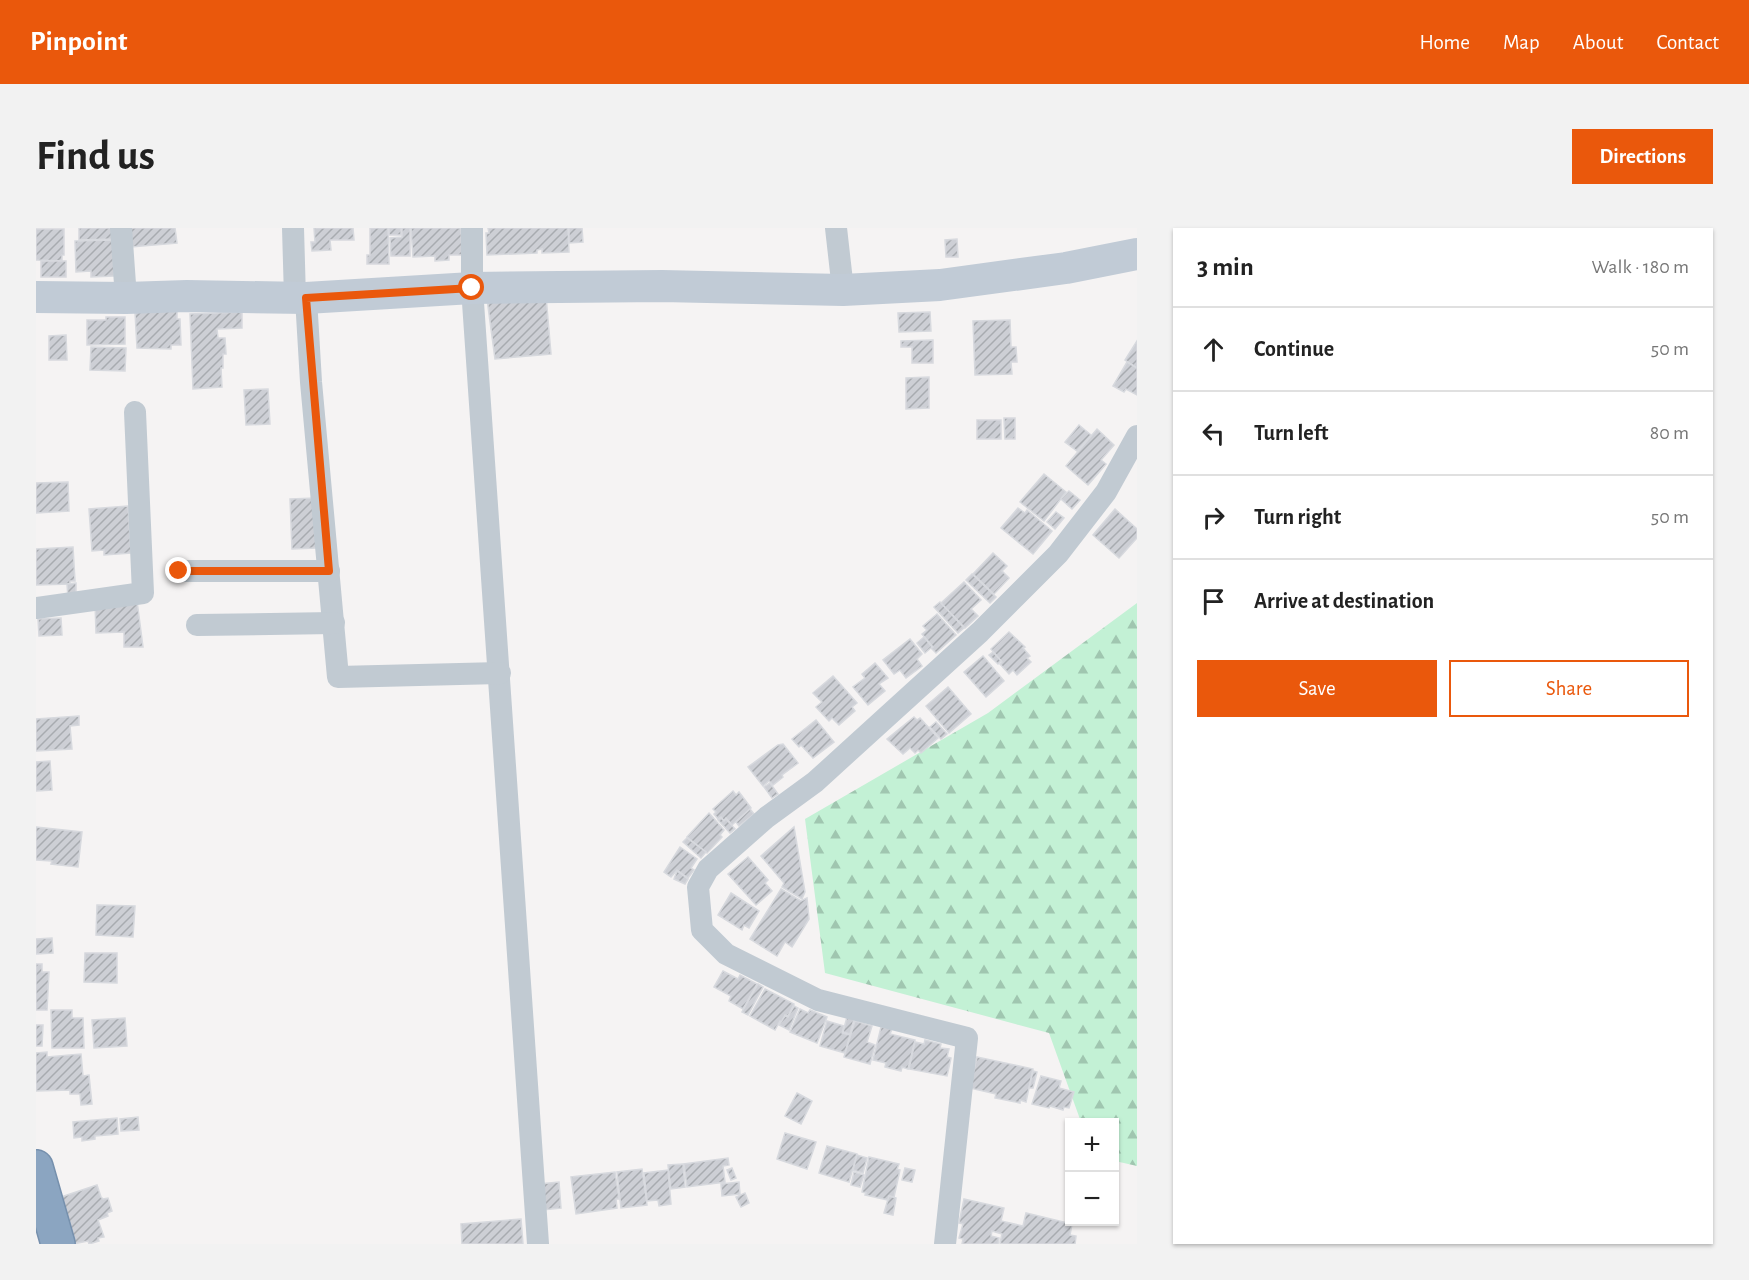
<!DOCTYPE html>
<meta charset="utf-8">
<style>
body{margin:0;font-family:"Alegreya Sans",sans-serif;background:#f2f2f2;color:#222}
.controls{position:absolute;right:18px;bottom:18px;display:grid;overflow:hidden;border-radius:0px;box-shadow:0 2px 4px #0004}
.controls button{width:54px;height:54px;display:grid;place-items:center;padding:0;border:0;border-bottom:2px solid #e0e0e0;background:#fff;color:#222;font:30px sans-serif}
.stop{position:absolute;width:18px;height:18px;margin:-14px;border:4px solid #ea580c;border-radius:50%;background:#fff}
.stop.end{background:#ea580c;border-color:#fff;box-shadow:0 2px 6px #0008}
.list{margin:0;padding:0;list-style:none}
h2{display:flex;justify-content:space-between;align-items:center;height:78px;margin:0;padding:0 24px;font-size:26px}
h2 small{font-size:20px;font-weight:400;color:#767676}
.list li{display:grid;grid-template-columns:39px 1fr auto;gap:18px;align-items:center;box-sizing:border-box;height:84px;padding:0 24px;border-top:2px solid #e0e0e0}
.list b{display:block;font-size:22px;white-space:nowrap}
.list em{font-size:20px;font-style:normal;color:#767676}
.actions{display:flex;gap:12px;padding:18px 24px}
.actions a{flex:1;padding:14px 0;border:2px solid #ea580c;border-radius:0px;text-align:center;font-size:21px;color:#ea580c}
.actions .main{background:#ea580c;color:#fff}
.icon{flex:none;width:33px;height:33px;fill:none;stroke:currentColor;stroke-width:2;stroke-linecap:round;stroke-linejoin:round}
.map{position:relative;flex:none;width:1101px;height:1016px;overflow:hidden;border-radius:0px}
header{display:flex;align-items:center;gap:36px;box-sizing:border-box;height:84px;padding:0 30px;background:#ea580c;color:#fff}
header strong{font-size:28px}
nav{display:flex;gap:33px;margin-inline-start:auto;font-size:21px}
.intro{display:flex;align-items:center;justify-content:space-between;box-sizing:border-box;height:144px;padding:0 36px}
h1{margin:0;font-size:42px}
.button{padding:15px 27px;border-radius:0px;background:#ea580c;color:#fff;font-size:21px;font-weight:700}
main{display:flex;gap:36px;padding:0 36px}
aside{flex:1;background:#fff;border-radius:0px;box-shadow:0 2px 4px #0004}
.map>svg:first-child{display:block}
</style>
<header>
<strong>Pinpoint</strong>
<nav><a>Home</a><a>Map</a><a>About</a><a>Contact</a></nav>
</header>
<div class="intro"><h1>Find us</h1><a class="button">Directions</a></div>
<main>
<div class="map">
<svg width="1101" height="1016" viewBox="0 0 1101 1016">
<defs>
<pattern id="forest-firs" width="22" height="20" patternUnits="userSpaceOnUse" patternTransform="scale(1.5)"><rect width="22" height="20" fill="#c3f1d5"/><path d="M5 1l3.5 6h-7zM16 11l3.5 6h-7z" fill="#a0c6b0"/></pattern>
<pattern id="building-hatch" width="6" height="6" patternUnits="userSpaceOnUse" patternTransform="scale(1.5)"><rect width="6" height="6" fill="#cdcfd5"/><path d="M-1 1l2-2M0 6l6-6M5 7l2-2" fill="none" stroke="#a8abb0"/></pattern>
</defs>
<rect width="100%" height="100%" fill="#f5f3f3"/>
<path fill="url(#forest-firs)" d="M1101,375V938L1079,933L1078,894H1045L1013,805L789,745L769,591L952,485Z"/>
<g fill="url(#building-hatch)" stroke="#d7d9de" stroke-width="1.5">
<path d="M43,0H77V11L43,12Z"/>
<path d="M93,0H139L141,15L95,19Z"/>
<path d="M278,0H317L318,12H294L295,22L276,23L275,14H279Z"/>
<path d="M334,0H352L353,36H331V27H334Z"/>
<rect x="353" y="0" width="12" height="7"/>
<path d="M366,0H374V28H355L354,10L366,9Z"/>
<path d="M375,0H425L426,27H413V32L399,33V28L377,29Z"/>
<path d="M452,0H532L533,24L506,25V21L501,22V25L451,27L450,5H453Z"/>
<path d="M533,0H546L547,14L533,15Z"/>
<path d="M0,1H28V27H26V33L0,32Z"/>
<path d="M921,11L922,29H910L909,12Z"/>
<path d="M77,12L78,48L55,49V43L40,44L39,13Z"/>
<rect x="5" y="33" width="25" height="16"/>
<path d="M510,68L515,126L459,131L451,71Z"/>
<path d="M141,76V91H144L145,117H135V121L101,120L99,84Z"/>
<path d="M206,84V100L181,101L182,110H189L190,126H187V140H185L186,159L157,161L154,86Z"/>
<path d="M894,84L895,103L863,104L862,85Z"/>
<path d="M70,89H89V116L51,117V92H70Z"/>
<path d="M974,92L975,119H980L981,134H975L976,146L939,147L937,93Z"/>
<path d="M30,107L31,132H13V108Z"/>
<path d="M897,112V135H876V119H865V113Z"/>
<path d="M1101,113V140L1089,132Z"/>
<path d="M55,119L90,120L89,143L54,142Z"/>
<path d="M1091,134L1101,140V167L1090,161L1088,164L1077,158Z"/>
<path d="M893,149V180L870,181V150Z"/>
<path d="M232,161L234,196L210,197L208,162Z"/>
<path d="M968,190H979V211H969Z"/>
<rect x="941" y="192" width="24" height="19"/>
<path d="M1043,197L1055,207L1041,223L1029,214Z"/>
<path d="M1061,201L1078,217L1065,232L1070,236L1052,257L1030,238Z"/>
<path d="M1008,246L1030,264L1008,293L984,274Z"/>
<path d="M32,254L33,283L0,285V255Z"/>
<path d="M1033,263L1044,272L1036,281L1025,271Z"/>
<path d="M280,270L281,320L256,321L254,271Z"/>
<path d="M92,278L95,325L68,327V322L56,323L53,281Z"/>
<path d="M982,280L989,285L991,282L1016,303L997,326L965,300Z"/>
<path d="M1079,281L1101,301V310L1083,330L1057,307Z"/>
<path d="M1020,284L1028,290L1019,301L1011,294Z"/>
<path d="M37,319L39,353H34V356L0,357V321Z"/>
<path d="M957,325L971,338L966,343L973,350L958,366L937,346Z"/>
<path d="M936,346L960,369L954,375L930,352Z"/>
<path d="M928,354L945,372L935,381L942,388L929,400L905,375Z"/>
<path d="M40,355V370H32L31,356Z"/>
<path d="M101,373L107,419H88V404L60,405L59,374Z"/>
<path d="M904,374L928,400L922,405L898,379Z"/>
<path d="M901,386L920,407L900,425L895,420L897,419L886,406L891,402L887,398Z"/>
<path d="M25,390L26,407L3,408L2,391Z"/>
<path d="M973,404L989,419L987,420L994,428L991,430L995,434L981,447L977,442L973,446L964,436L966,434L955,421Z"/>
<path d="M888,409L896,419L889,425L881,415Z"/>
<path d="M874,411L886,426L881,431L886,438L870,450L864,442L858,446L847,432Z"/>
<path d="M957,424L965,433L962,436L953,427Z"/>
<path d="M947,428L968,453L950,469L928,444Z"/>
<path d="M839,435L852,450L843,456L849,463L832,477L817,459L829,450L826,446Z"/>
<path d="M797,448L821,475L816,479L819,483L803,497L796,490L793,493L780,479L786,474L777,465Z"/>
<path d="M912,459L935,486L913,505L890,478Z"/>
<path d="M43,488V497L34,498L36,521L0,523V491Z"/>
<path d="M878,489L881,492L884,490L902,510L885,525L882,522L879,525L874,520L867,526L851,511Z"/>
<path d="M780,492L798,514L777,530L765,517L763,519L756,511Z"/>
<path d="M900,494L911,506L905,511L894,499Z"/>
<path d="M747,516L762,535L746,547L747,549L737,557L733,553L727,558L712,539L742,517Z"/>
<path d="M14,533L16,562L0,563V534Z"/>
<path d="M734,555L742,566L736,570L728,559Z"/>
<path d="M697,563L700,567L703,564L715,580L696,597L690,590L688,593L685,589L682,591L678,586L680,584L677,581Z"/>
<path d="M714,581L718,586L703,598L700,594Z"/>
<path d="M673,585L688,602L684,607L686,609L671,625L651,609Z"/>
<path d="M685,590L688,593L690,591L699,601L694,605L682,592Z"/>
<path d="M0,599L46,604L42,639L15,636L16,633L0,632Z"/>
<path d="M758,599L769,664L766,671L746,659L748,655L725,628Z"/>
<path d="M651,610L670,624L665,630L647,614Z"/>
<path d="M644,619L661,631L655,640L658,642L652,650L641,642L635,649L628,644Z"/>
<path d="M712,629L732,652L729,655L736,663L720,677L692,646Z"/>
<path d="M641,643L652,651L649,656L638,651Z"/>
<path d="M745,661L765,673L771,670L773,691L756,719L749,714L741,728L714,711Z"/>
<path d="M695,665L723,683L713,700L708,697L706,702L682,687Z"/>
<path d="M61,677L99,678L97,709L60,707Z"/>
<path d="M16,710L17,725L0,726V711Z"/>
<path d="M49,725H81V755L48,754Z"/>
<path d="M0,736H6V744H13L11,782H0Z"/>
<path d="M687,743L702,751L704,747L721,756L707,781L693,773L695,768L678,759Z"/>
<path d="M722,756L727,759L712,787L706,784Z"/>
<path d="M729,761L758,776L752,788L749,787L746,794L744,793L739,802L714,788Z"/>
<path d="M758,778L762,780L753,802L743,797L749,788L752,789Z"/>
<path d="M764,781L772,785L774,782L791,789L781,815L754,804Z"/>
<path d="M15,782H36V790H47L48,820H16Z"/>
<path d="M811,789L818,791L814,806L807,804Z"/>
<path d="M89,790L91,818L58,820L56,792Z"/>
<path d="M791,793L808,798L806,805L814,807L809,825L784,818Z"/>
<path d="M819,793L836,798L831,814L839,817L834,836L808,829Z"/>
<path d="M0,797H7L6,818H0Z"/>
<path d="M845,799L856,801L854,806L879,812L872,841L866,839L865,843L849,839L850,835L837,832Z"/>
<path d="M889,812L905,816L904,820L913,821L911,829L915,830L911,848L873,841L879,814L888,816Z"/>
<path d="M11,824V829L45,826L47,848L53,847L56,876L45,877L44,866H34V862L0,863V825Z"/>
<path d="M941,829L997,841L990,874L984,872V875L959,870L960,866L934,860Z"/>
<path d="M997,843L1001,844L997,860H993Z"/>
<path d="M1005,848L1025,853L1023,860L1038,864L1033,880L1028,879L1027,882L1014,878L1013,880L996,876Z"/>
<path d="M761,865L776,873L765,896L749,888Z"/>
<path d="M102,889L103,902L85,903L84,891Z"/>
<path d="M81,890L82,906L59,908V911L46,913V909L38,910L37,894Z"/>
<path d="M749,905L780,914L771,941L741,931Z"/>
<path d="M791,918L821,926L813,954L783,945Z"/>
<path d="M821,927L831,930L827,945L817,942Z"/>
<path d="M833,929L863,936L861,941L864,942L858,969L853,968L852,972L829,967L830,965L826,964Z"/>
<path d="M692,930L693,937L687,938L689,954L651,959L648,936Z"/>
<path d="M647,936L649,959L635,961L632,937Z"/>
<path d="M696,940L700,950L695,952L691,942Z"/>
<path d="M869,940L879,942L876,954L866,952Z"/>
<path d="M606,941L611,977L585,980L581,944Z"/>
<path d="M632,942L635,976L623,978L622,972L611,973L608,945Z"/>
<path d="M579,944L583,971H580L581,980L540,986L535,949Z"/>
<path d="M818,944L828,947L824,959L815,957Z"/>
<path d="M523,954L525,980L506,982L503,956Z"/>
<path d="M703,954L704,966L686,968L685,956Z"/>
<path d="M61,957L65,969L67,971L72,970L76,983L71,985L72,988L62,992L68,1009L62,1010L63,1013L53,1016L52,1013L37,1016L22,970Z"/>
<path d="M709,965L713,975L705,979L700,969Z"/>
<path d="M853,968L860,970L857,987L848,985Z"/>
<path d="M928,971L968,980L965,993L987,998L990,985L1036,996L1034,1007L1040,1008L1039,1016H967L964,1015L966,1006L956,1003L955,1008L963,1010L962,1016H926L927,1011L923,1010L927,996L923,995Z"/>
<path d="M485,991L487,1016H426L425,996Z"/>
</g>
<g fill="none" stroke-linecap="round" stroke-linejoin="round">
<g stroke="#7690ad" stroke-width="36">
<path id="highway" d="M0,939L22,1016"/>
</g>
<g stroke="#c1cad2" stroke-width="22">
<path d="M85,0L90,70"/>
<path d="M257,0L259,70"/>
<path d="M436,0V60L502,1016"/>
<path d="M800,0L807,62"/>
<path d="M270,70L275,154L302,449L464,445"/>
<path d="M143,343H293"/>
<path d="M0,380L107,365L99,184"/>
<path d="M161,397L298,395"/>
<path d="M909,1016L931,810L782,772L690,726L666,702L662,659L672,641L731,589L779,554L944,404L1022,326L1070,264L1101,208"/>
</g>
<path stroke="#c1cbd6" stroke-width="32" d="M0,69L90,70L151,68L270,70L436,60L626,58L807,62L904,57L1030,40L1101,26"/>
<use href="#highway" stroke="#8ba5c1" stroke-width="33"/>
</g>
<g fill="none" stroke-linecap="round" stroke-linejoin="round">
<path stroke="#ea580c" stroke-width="8" d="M143,343H293L270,70L436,60"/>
</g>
</svg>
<div class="controls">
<button>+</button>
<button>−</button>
</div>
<div class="stop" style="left:436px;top:60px"></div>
<div class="stop end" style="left:143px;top:343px"></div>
</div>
<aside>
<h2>3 min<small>Walk · 180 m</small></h2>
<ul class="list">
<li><svg class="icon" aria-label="ahead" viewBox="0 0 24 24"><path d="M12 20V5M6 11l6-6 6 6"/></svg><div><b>Continue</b></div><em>50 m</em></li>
<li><svg class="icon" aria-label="left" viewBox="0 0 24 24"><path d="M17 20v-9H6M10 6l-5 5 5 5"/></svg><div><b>Turn left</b></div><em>80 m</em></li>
<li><svg class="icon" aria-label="right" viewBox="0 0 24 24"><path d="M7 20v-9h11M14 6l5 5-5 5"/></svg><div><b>Turn right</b></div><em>50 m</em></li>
<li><svg class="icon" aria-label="arrive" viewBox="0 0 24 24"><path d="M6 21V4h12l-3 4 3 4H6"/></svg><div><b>Arrive at destination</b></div></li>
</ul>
<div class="actions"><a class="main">Save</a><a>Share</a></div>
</aside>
</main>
